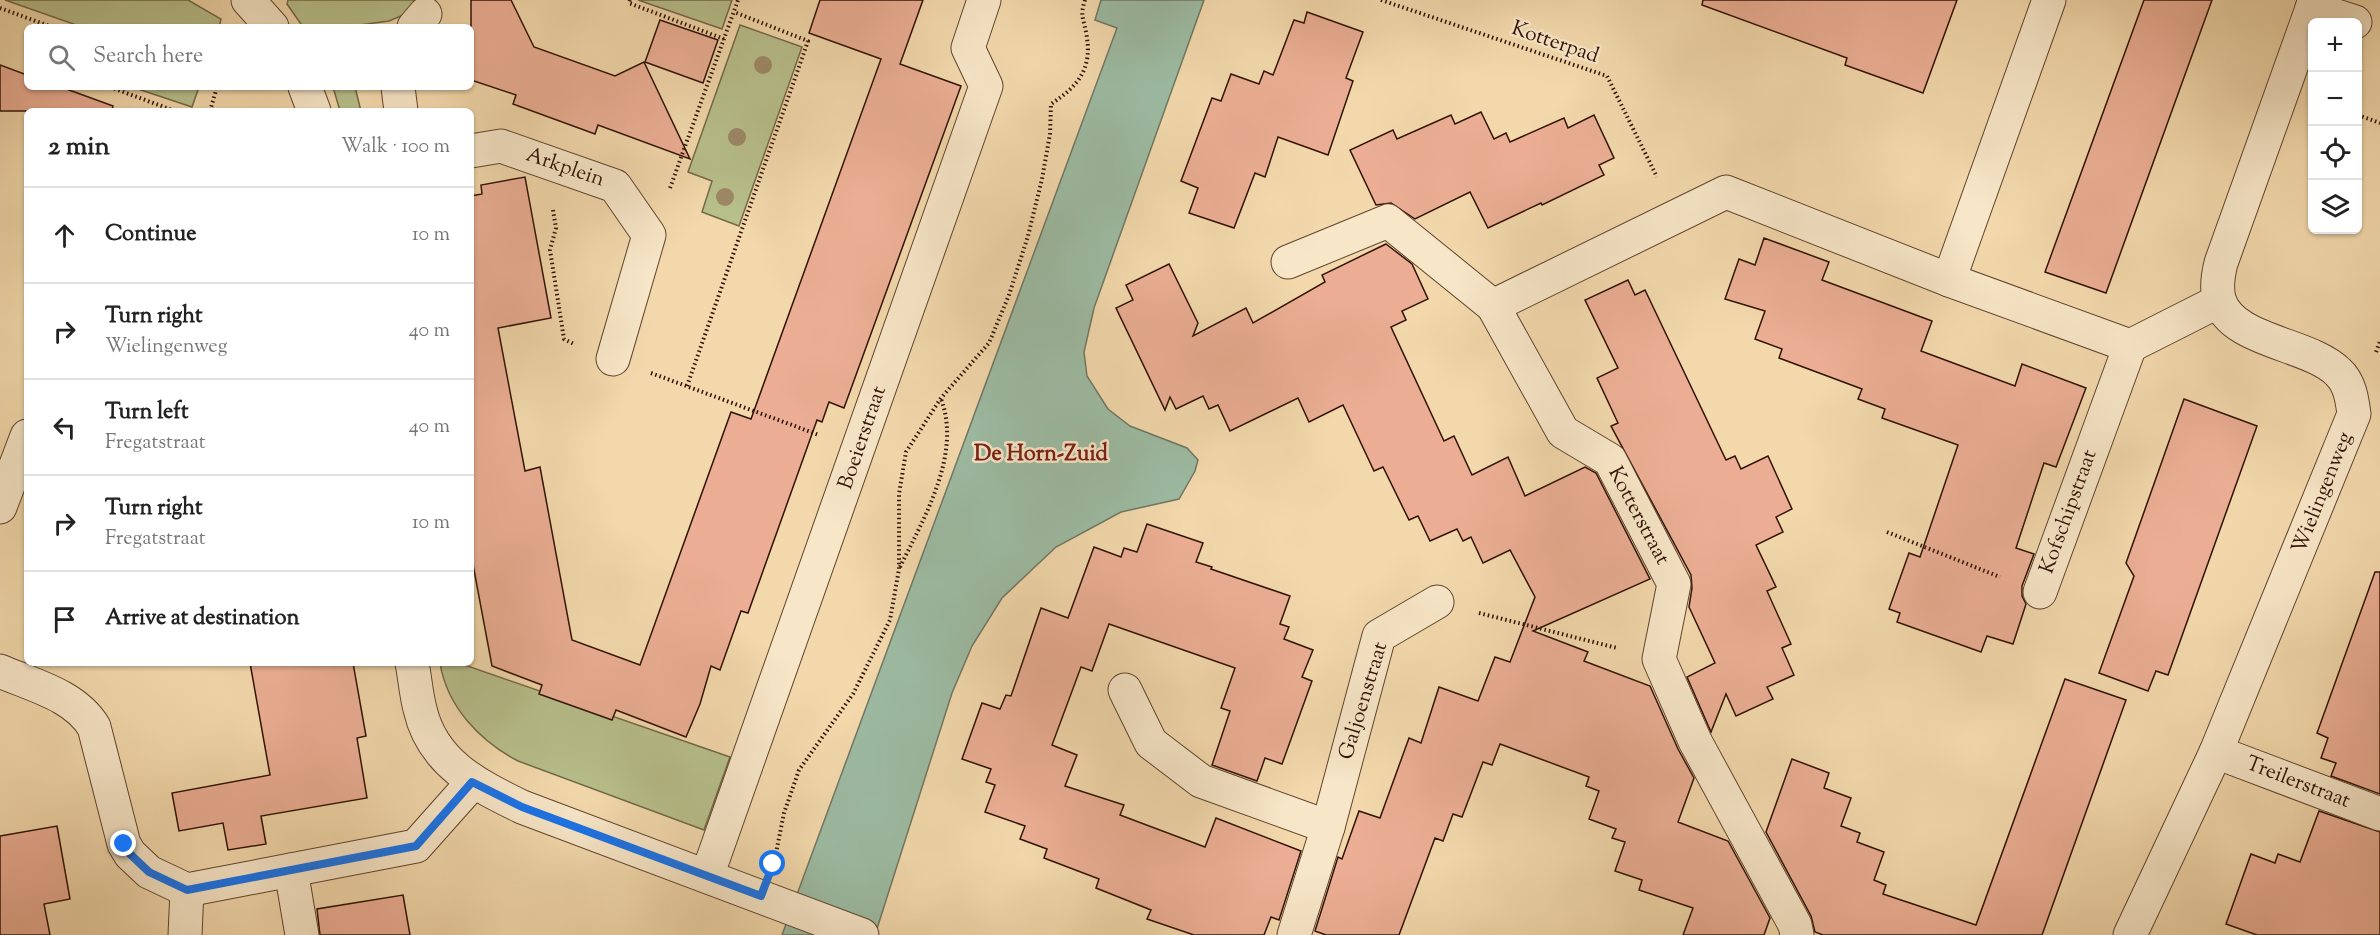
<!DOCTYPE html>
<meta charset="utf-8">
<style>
body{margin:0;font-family:"Sorts Mill Goudy",serif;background:#f2f2f2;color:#222}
.controls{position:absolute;right:18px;top:18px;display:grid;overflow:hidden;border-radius:9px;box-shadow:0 2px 4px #0004}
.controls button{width:54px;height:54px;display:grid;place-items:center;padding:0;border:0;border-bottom:2px solid #e0e0e0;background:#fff;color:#222;font:30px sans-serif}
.stop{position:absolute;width:18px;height:18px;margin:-14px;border:4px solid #1a73e8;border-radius:50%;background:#fff}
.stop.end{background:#1a73e8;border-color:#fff;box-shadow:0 2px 6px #0008}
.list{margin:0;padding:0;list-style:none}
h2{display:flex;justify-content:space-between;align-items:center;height:78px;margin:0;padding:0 24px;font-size:26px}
h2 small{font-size:20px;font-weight:400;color:#767676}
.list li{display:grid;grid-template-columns:39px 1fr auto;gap:18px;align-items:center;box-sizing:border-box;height:96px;padding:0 24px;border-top:2px solid #e0e0e0}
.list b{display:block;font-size:22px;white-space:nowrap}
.list p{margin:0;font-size:20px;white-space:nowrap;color:#767676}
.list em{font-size:20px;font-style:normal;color:#767676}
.icon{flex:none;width:33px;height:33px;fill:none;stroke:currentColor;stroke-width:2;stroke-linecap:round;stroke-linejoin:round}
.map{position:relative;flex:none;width:2380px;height:935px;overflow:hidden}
.search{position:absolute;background:#fff;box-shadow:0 2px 4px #0004;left:24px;top:24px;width:450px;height:66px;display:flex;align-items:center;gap:15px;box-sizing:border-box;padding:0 21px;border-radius:9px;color:#767676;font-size:22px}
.panel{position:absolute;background:#fff;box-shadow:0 2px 4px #0004;left:24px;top:108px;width:450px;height:558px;border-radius:9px}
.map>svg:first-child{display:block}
</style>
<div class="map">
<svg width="2380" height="935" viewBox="0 0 2380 935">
<rect width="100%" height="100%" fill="#f2d8ab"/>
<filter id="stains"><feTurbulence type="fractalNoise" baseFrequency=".00333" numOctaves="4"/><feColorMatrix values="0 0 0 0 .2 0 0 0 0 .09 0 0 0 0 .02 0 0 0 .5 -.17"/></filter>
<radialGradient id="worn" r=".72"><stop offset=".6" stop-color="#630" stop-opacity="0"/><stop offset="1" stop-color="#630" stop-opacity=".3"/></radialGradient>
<g fill="#b7bf8b" stroke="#746848" stroke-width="1.5">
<path d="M5,0H188L221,19L219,27H82Z"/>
<path d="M288,0H421L418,9L389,21L345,27H303L287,4Z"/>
<path d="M638,0H732L722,29Z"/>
<path d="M740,25L802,47L739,226L702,212L712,181L688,172Z"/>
<path d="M132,87H199L192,107Z"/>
<path d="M333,87H355L361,111H340Z"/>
<path d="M440,663H459L730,757L704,830L518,761C480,741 447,707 440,663Z"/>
</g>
<path fill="#9cbba3" stroke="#717764" stroke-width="1.5" d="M1101,0H1204L1094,308L1084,352L1087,376L1108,409L1130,426L1187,448L1198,460L1195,471L1179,499L1121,512L1056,547L1002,598L972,646L952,693L875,935H782L1117,28L1095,20Z"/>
<g fill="#ebae94" stroke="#301206" stroke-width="1.5">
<path d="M471,0H511L534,47L615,76L644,62L690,159L598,125L595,134L513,104L516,95L471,80Z"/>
<path d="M820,0H923L900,64L961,86L844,408L829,402L822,422L817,420L748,613L741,611L720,670L711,666L700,704L686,737L616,710L612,720L539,694L542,685L492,666L471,554V196L482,194L481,185L525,177L551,318L498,328L525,471L540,467L572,640L640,665L731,412L751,419L881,59L809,33Z"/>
<path d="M1703,0H1957L1923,93L1845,65L1847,58L1702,5Z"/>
<path d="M2144,0H2212L2106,293L2045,272Z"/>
<path d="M1307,12L1363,32L1346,78L1353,81L1328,155L1278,137L1265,177L1255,173L1234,228L1189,213L1198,188L1181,181L1212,98L1221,101L1231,74L1259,84L1264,71L1273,75L1294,20L1304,23Z"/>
<path d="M660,20L718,40L703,83L645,62Z"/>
<path d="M0,65L27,75V87H61L113,106L112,111H0Z"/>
<path d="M1481,112L1494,139L1506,133L1510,142L1564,118L1568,128L1594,115L1614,158L1599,165L1604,175L1542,205L1541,203L1488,228L1470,192L1415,219L1391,203L1376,205L1350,150L1393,130L1397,139L1451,115L1455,124Z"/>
<path d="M1764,238L1829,262L1822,280L1932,321L1921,351L2015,386L2022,364L2086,388L2056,467L2044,463L2016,548L2034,554L2022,586V596L2026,604L2013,644L1987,636L1981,652L1897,622L1900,613L1889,609L1909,553L1920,557L1958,445L1882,418L1885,409L1858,399L1862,389L1779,358L1782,349L1755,339L1765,311L1725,299L1739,259L1755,265Z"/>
<path d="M1386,244L1412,264L1428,299L1402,311L1406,320L1391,327L1444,441L1454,436L1472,475L1508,457L1525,496L1585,467L1596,473L1650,579L1533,631L1588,652L1584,661L1650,686L1678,749L1694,778L1678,822L1728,841L1770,918L1764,935H1683L1693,908L1639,890L1642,880L1615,871L1625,842L1612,838L1616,829L1589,819L1599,791L1586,786L1589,777L1500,744L1492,765L1483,762L1462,817L1453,814L1443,841L1435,838L1399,935H1326L1315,931L1338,857L1342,859L1359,811L1380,818L1409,738L1421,743L1439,687L1478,701L1495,657L1510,662L1535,597L1510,550L1483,563L1471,537L1463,541L1457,529L1430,541L1418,516L1409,520L1383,467L1374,471L1343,405L1309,422L1298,398L1230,431L1218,405L1209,409L1203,396L1176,409L1170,397L1165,410L1116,308L1133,300L1126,285L1169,264L1198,323L1193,336L1246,308L1253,323L1325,282L1322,275Z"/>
<path d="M1628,280L1635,295L1645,290L1726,460L1735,456L1741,469L1768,456L1792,509L1776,517L1783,532L1756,545L1776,587L1767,591L1791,644L1782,648L1794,675L1767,687L1773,699L1736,716L1726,694L1711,732L1687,677L1715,663L1689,607L1692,588L1691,575L1611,426L1618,423L1597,378L1618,368L1585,300Z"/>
<path d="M2184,399L2257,426L2168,675L2156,671L2148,691L2099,673L2134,576L2126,563Z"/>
<path d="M1147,524L1203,543L1196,562L1212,567L1211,569L1290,596L1280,624L1289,627L1284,639L1313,650L1302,677L1312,681L1282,764L1265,758L1257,781L1212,765L1230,711L1221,708L1235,668L1109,624L1092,671L1081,667L1052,745L1077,755L1065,786L1124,805L1120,815L1205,847L1216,818L1301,851L1279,920L1271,917L1264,935H1194L1147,919L1151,910L1096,888L1099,879L1044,858L1047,849L1020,839L1025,826L985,812L995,785L986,782L991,769L962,759L982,703L1000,709L1006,695L1011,696L1041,608L1068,618L1094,547L1121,557L1124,548L1137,552Z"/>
<path d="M2375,572H2380V794L2331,776L2336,763L2321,758L2328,738L2317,733Z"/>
<path d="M250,663H353L366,736L357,738L367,798L261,816L266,844L228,850L223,823L179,831L172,793L270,775Z"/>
<path d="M2065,679L2126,700L2042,935H1823L1815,932L1811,916L1766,832L1792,759L1829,773L1824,788L1851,798L1841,826L1860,833L1857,842L1884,852L1874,880L1886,885L1883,894L1976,925Z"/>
<path d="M2319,811L2380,832V935H2257L2226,924L2251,854L2275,863L2278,854L2300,862Z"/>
<path d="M57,826L70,899L44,904L50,935H0V836Z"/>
<path d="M403,895L410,935H320L317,909Z"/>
</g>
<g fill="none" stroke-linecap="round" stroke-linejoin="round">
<g stroke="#60442f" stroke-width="35">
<g id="street">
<path d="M248,0L272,27"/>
<path d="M2312,8L2355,22"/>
<path d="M414,27L425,14"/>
<path d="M305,87L314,111"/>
<path d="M398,87L401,111"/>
<path d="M471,151L501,146L615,186L649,235L613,359"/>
<path d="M1288,262L1388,221L1493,306L1563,432L1610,460L1674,584L1659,659L1695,741L1795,925L1797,935"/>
<path d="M1949,280L2049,0"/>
<path d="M1493,306L1726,192L1949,280L2130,346L2219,301"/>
<path d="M0,507L27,436"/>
<path d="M2040,592L2130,346"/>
<path d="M412,663C415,678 416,694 420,709C432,763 477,785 522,807L862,935"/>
<path d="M0,671C32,685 75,695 94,727L124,844L130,854L149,872L187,890L416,846L473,782"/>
<path d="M1125,690L1151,743L1201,781L1328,827"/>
<path d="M2216,752L2380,814"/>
<path d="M291,870L302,935"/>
<path d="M707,876L986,86L968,48L984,0"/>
<path d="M185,935L187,890"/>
<path d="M1294,935L1328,827L1379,636L1437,602"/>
<path d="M2130,935L2216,752L2354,414C2352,399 2350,383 2338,372C2309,343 2231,342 2219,299C2216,287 2218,275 2221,263L2315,0"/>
</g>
</g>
<g stroke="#301206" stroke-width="4" stroke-dasharray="1.5 3" stroke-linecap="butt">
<path d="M630,0L629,3L724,39"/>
<path d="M1381,0L1607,76L1657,177"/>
<path d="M0,8L52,27"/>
<path d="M110,87L175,111"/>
<path d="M210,111L217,87"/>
<path d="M2358,115L2380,123"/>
<path d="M670,188L738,0"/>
<path d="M553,210L556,228L550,250L564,339L574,344"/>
<path d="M2376,352L2380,341"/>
<path d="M651,373L819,435"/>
<path d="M687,386L808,41L734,12"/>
<path d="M1887,532L2000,577"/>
<path d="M900,567C924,518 962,454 941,399"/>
<path d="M1479,613L1617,648"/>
<path d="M775,858L784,813L799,770L853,694L890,620L899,569V494L906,452L941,398L989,343L1009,295L1028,236L1042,179L1050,134L1051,104C1080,85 1093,67 1086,32C1083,17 1080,15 1085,0"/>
</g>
<use href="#street" stroke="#f7e6c8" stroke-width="33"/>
</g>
<g fill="#9d8866">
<circle cx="763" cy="65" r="9"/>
<circle cx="737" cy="137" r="9"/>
<circle cx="725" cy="197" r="9"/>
</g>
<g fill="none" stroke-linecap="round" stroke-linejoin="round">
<path stroke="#1a73e8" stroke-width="8" d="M124,844L130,854L149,872L187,890L416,846L472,782L522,807L761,896L773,864"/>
</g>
<g text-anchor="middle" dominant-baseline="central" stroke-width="5" stroke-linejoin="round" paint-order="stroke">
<g font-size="21" fill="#301206" stroke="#f7e6c8">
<text transform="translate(1555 43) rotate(19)">Kotterpad</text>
<text transform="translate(565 168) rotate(19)">Arkplein</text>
<text transform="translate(863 438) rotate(-71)">Boeierstraat</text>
<text transform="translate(2323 493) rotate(-68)">Wielingenweg</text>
<text transform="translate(2069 512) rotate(-70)">Kofschipstraat</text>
<text transform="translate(1638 516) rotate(62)">Kotterstraat</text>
<text transform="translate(1364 701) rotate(-73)">Galjoenstraat</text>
<text transform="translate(2298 783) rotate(21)">Treilerstraat</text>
</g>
<g font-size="22" font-weight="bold" fill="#7a1f14" stroke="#f7e6c8">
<text x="1041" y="455">De Horn-Zuid</text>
</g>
</g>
<rect width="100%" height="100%" filter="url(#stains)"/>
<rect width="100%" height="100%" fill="url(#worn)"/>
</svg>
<div class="controls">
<button>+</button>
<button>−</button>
<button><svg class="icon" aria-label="locate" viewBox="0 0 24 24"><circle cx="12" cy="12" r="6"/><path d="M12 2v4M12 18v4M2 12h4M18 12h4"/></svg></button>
<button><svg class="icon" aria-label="layers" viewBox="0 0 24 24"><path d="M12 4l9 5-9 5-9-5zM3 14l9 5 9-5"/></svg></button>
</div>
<div class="stop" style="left:773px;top:864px"></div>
<div class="stop end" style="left:124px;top:844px"></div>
<div class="search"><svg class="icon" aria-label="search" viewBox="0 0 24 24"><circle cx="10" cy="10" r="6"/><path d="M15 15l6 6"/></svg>Search here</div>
<section class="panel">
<h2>2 min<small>Walk · 100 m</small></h2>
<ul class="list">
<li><svg class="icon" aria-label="ahead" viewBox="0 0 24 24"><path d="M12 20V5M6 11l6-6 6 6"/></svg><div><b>Continue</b></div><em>10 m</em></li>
<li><svg class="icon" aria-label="right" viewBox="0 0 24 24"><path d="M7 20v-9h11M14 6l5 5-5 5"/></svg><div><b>Turn right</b><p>Wielingenweg</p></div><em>40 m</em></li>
<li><svg class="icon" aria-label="left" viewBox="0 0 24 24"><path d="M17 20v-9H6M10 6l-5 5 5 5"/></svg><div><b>Turn left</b><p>Fregatstraat</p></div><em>40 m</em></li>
<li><svg class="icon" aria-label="right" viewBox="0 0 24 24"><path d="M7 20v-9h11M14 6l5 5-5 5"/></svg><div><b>Turn right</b><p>Fregatstraat</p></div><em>10 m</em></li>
<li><svg class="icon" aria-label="arrive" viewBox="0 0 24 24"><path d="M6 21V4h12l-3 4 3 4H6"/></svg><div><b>Arrive at destination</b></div></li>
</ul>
</section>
</div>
